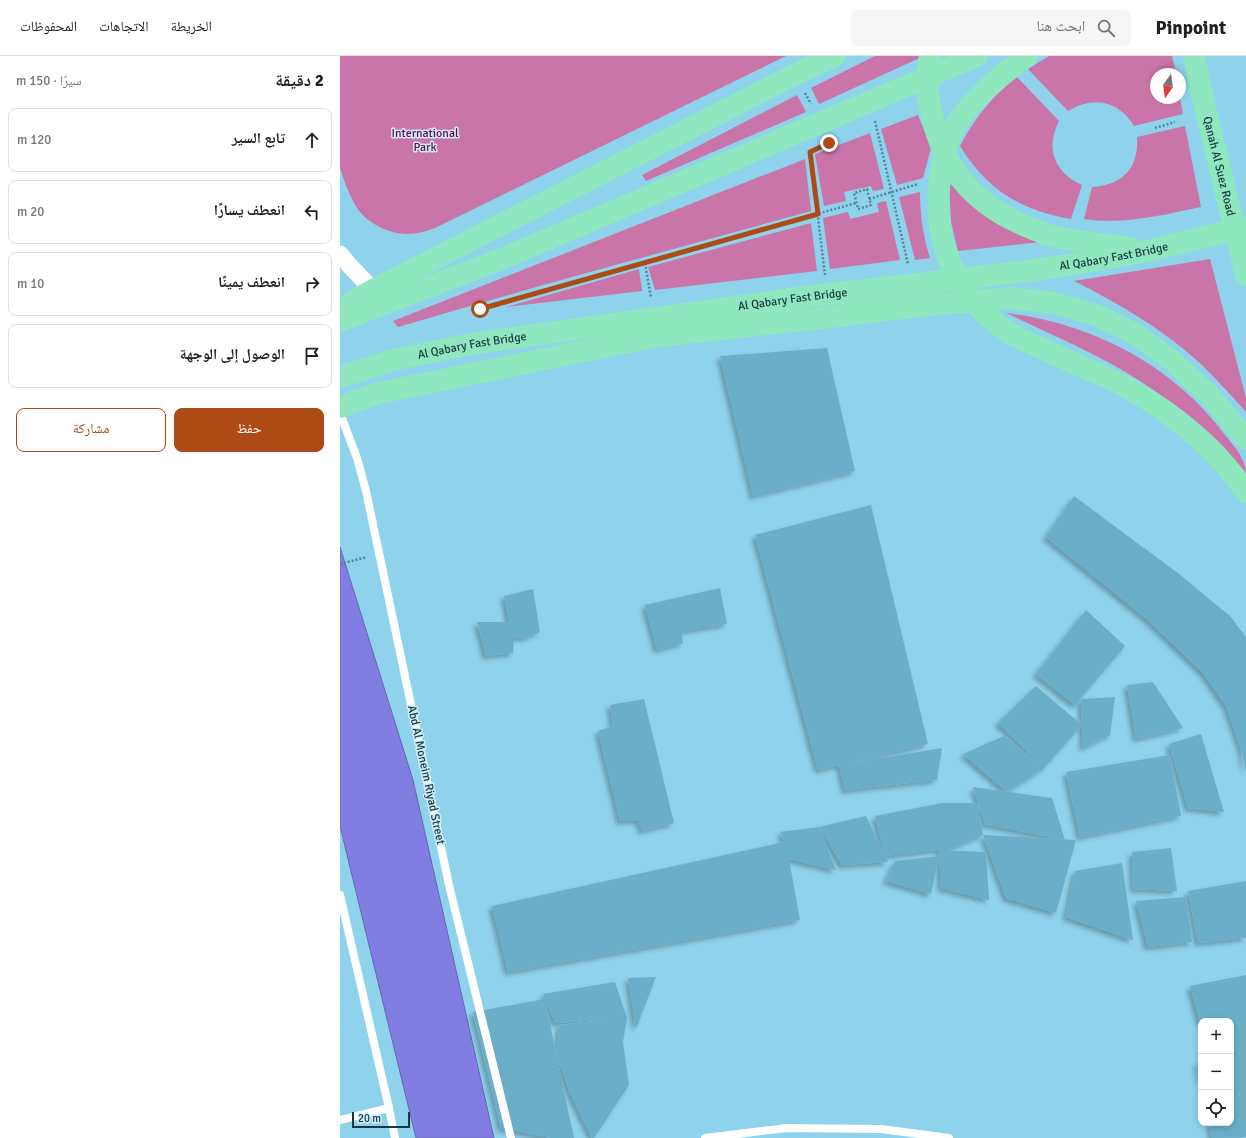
<!DOCTYPE html>
<html lang="ar">
<meta charset="utf-8">
<style>
body{margin:0;font-family:Signika,"Noto Naskh Arabic",sans-serif;background:#f6f6f6;color:#202124;direction:rtl}
.controls{position:absolute;right:12px;bottom:12px;display:grid;overflow:hidden;border-radius:8px;box-shadow:0 2px 6px #0003}
.controls button{width:36px;height:36px;display:grid;place-items:center;padding:0;border:0;border-bottom:1px solid #e0e0e0;background:#fff;color:#202124;font:20px sans-serif}
.compass{position:absolute;left:810px;top:12px;width:36px;height:36px;border-radius:50%;background:#fff;box-shadow:0 2px 6px #0003;rotate:194deg}
.scale{position:absolute;left:12px;bottom:10px;width:58px;box-sizing:border-box;padding-left:4px;border:2px solid #1a3640;border-top:0;font-size:11px;line-height:14px;white-space:nowrap;color:#1a3640;-webkit-text-stroke:3px #cdedfa;paint-order:stroke}
.stop{position:absolute;width:12px;height:12px;margin:-9px;border:3px solid #ad4a15;border-radius:50%;background:#fff}
.stop.end{background:#ad4a15;border-color:#fff;box-shadow:0 1px 4px #0008}
.list{margin:0;padding:0;list-style:none}
h2{display:flex;justify-content:space-between;align-items:center;height:52px;margin:0;padding:0 16px;font-size:17px}
h2 small{font-size:13px;font-weight:400;color:#757577}
.list li{display:grid;grid-template-columns:26px 1fr auto;gap:12px;align-items:center;box-sizing:border-box;height:64px;margin:0 8px 8px;padding:0 8px;border:1px solid #e0e0e0;border-radius:8px}
.list b{display:block;font-size:15px;white-space:nowrap}
.list em{font-size:13px;font-style:normal;color:#757577}
.actions{display:flex;gap:8px;padding:12px 16px}
.actions a{flex:1;padding:9px 0;border:1px solid #ad4a15;border-radius:8px;text-align:center;font-size:14px;color:#ad4a15}
.actions .main{background:#ad4a15;color:#fff}
.icon{flex:none;width:22px;height:22px;fill:none;stroke:currentColor;stroke-width:2;stroke-linecap:round;stroke-linejoin:round}
.map{position:relative;flex:none;width:906px;height:1082px;overflow:hidden;direction:ltr}
header{display:flex;align-items:center;gap:24px;box-sizing:border-box;height:56px;padding:0 20px;background:#fff;border-bottom:1px solid #e0e0e0}
header strong{font-size:19px}
nav{display:flex;gap:22px;margin-inline-start:auto;font-size:14px}
.search{width:280px;height:36px;background:#f6f6f6;display:flex;align-items:center;gap:10px;box-sizing:border-box;padding:0 14px;border-radius:8px;color:#757577;font-size:15px}
main{display:flex}
aside{flex:1;background:#fff}
.map>svg:first-child{display:block}
</style>
<header>
<strong>Pinpoint</strong>
<div class="search"><svg class="icon" aria-label="search" viewBox="0 0 24 24"><circle cx="10" cy="10" r="6"/><path d="M15 15l6 6"/></svg>ابحث هنا</div>
<nav><a>الخريطة</a><a>الاتجاهات</a><a>المحفوظات</a></nav>
</header>
<main>
<div class="map">
<svg width="906" height="1082" viewBox="0 0 906 1082">
<defs>
<filter id="shadow"><feDropShadow dx="-3.5" dy="3.5" stdDeviation="2" flood-color="#0004"/></filter>
</defs>
<rect width="100%" height="100%" fill="#8ed2eb"/>
<g fill="#ca75a9">
<path d="M0,0H446L95,172C86,175 77,178 68,178C47,178 23,165 14,147C8,136 4,124 0,112Z"/>
<path d="M535,0H584L479,48L471,32Z"/>
<path d="M709,0H832L836,18H816V42H840L843,58L794,70C778,44 753,40 728,55L688,13Z"/>
<path d="M677,21L719,65C705,92 714,116 742,129L731,163C680,154 647,134 620,90C635,62 652,40 677,21Z"/>
<path d="M457,39L466,56L306,125L302,119Z"/>
<path d="M578,59L591,92L583,122L557,129L541,73Z"/>
<path d="M845,70L861,151C822,159 784,169 744,163L752,131C783,129 799,112 797,81Z"/>
<path d="M530,77L544,133L533,135L531,130L504,136L506,145L484,150L475,98Z"/>
<path d="M465,103L471,155L203,229L58,271L53,265Z"/>
<path d="M609,126L621,139L709,185L618,195L611,166Z"/>
<path d="M580,136C580,159 583,180 590,202L575,204L559,141Z"/>
<path d="M546,145L560,204L490,213L483,162L508,156L510,163L539,156L537,147Z"/>
<path d="M471,167L477,215L315,234L308,211Z"/>
<path d="M870,203L906,342V356C892,340 877,324 862,309C824,274 780,248 734,225Z"/>
<path d="M299,213L302,235L166,251Z"/>
<path d="M666,257C751,267 833,309 885,379C894,390 906,403 906,418C873,374 811,328 762,303C730,286 698,272 666,257Z"/>
</g>
<path fill="#827de2" stroke="#6368b1" d="M0,491L73,724L154,1082H76L0,770Z"/>
<g fill="#6baec7" filter="url(#shadow)">
<path d="M487,292L515,415L413,440L380,300Z"/>
<path d="M734,440L839,518L890,560L906,581V716L900,690L886,650L863,617L809,565L706,481Z"/>
<path d="M531,449L588,688L504,708L602,692L597,724L505,734L499,709L478,714L415,479Z"/>
<path d="M380,532L387,568L342,575L343,587L317,594L305,549Z"/>
<path d="M193,533L200,576L184,582L174,581L173,597L146,600L137,566H169L164,540Z"/>
<path d="M746,554L785,590L735,649L696,618Z"/>
<path d="M813,626L843,672L796,683L787,629Z"/>
<path d="M696,630L742,669L704,712L667,736L623,698L664,680L704,712L658,667Z"/>
<path d="M775,641L770,679L743,692L741,643Z"/>
<path d="M304,643L334,767L302,775L298,764L280,765L258,675L273,670L270,649Z"/>
<path d="M861,678L884,756L848,752L829,688Z"/>
<path d="M830,699L841,760L740,781L726,716Z"/>
<path d="M633,731L712,742L725,784L645,768Z"/>
<path d="M602,747H638L643,779L612,792L545,800L548,806L502,809L479,771L526,760L544,797L535,760Z"/>
<path d="M479,771L496,814L449,803L460,864L168,916L152,850L444,786L440,776Z"/>
<path d="M643,779L736,784L716,857L666,842Z"/>
<path d="M831,792L837,835L793,833L792,796Z"/>
<path d="M599,794L646,796L649,844L601,832Z"/>
<path d="M599,800L591,838L546,825L555,805Z"/>
<path d="M782,807L793,884L726,861L735,815Z"/>
<path d="M906,825V882L858,887L848,835Z"/>
<path d="M846,841L852,886L808,891L796,845Z"/>
<path d="M906,919V1081L872,1082L869,1067H891V965H861V970L850,930Z"/>
<path d="M316,921L296,973L288,922Z"/>
<path d="M275,926L287,962L283,986L289,1029L254,1082H252L230,1037L216,998L234,1082H211L161,1072L133,956L205,943L216,998L220,969L272,963L215,967L203,938Z"/>
<path d="M861,1006V1025L860,1026L857,1007Z"/>
</g>
<g fill="none" stroke-linecap="round" stroke-linejoin="round">
<g stroke="#548495" stroke-width="2.5" stroke-dasharray="2 2" stroke-linecap="butt">
<path d="M465,37L471,48"/>
<path d="M535,65L568,208"/>
<path d="M815,72L835,66"/>
<path d="M479,92L470,96L485,219"/>
<path d="M527,133L531,149L518,153L514,137Z"/>
<path d="M529,143L578,128"/>
<path d="M305,207L311,242"/>
<path d="M140,253L516,147"/>
<path d="M0,508L27,501"/>
</g>
<g stroke="#fff" stroke-width="8">
<path d="M0,357L17,402L26,435L109,829L171,1082"/>
<path d="M0,839L49,1052L55,1082"/>
<path d="M0,1064L49,1052"/>
<path d="M365,1082L447,1072L541,1073L609,1082"/>
</g>
<path stroke="#fff" stroke-width="17" d="M0,198L10,210L33,234"/>
<g stroke="#8ee7be" stroke-width="22">
<path d="M590,0C584,26 589,53 597,78C612,123 642,152 686,170C695,173 703,178 712,180C737,186 764,188 790,192"/>
<path d="M687,0C661,19 635,40 617,67C606,85 600,112 599,133C594,193 622,248 673,279C682,284 692,288 701,292C720,301 740,310 759,318C769,323 780,327 790,333C835,359 877,393 906,436"/>
<path id="s1" d="M854,0L866,56L906,219"/>
<path d="M0,253L33,234L456,18L495,0"/>
<path d="M0,265L159,204L637,0"/>
<path id="s2" d="M0,321L57,303L137,287L465,241L687,215L747,206L807,195L906,171"/>
<path d="M0,351L39,337L318,280L490,261L578,250L671,242L715,247L756,259L795,278L830,303L870,340L906,383"/>
</g>
</g>
<g fill="none" stroke-linecap="round" stroke-linejoin="round">
<path stroke="#ad4a15" stroke-width="5" d="M140,253L478,158L470,96L489,87"/>
</g>
<g text-anchor="middle" dominant-baseline="central" stroke-width="3" stroke-linejoin="round" paint-order="stroke">
<g font-size="12" fill="#67074c" stroke="#cdedfa">
<text x="85" y="77">International<tspan x="85" dy="14">Park</tspan></text>
</g>
<g font-size="12" fill="#1a3640" stroke="#cdedfa">
<text stroke="none"><textPath href="#s1" startOffset="113">Qanah Al Suez Road</textPath></text>
<text stroke="none"><textPath href="#s2" startOffset="784">Al Qabary Fast Bridge</textPath></text>
<text stroke="none"><textPath href="#s2" startOffset="460">Al Qabary Fast Bridge</textPath></text>
<text stroke="none"><textPath href="#s2" startOffset="136">Al Qabary Fast Bridge</textPath></text>
<text transform="translate(86 719) rotate(78)">Abd Al Moneim Riyad Street</text>
</g>
</g>
</svg>
<div class="controls">
<button>+</button>
<button>−</button>
<button><svg class="icon" aria-label="locate" viewBox="0 0 24 24"><circle cx="12" cy="12" r="6"/><path d="M12 2v4M12 18v4M2 12h4M18 12h4"/></svg></button>
</div>
<svg class="compass" viewBox="-18 -18 36 36"><path d="M0-13l5 13h-10z" fill="#e53935"/><path d="M0 13l5-13h-10z" fill="#757577"/></svg>
<div class="scale">20 m</div>
<div class="stop" style="left:140px;top:253px"></div>
<div class="stop end" style="left:489px;top:87px"></div>
</div>
<aside>
<h2>2 دقيقة<small>سيرًا · 150 m</small></h2>
<ul class="list">
<li><svg class="icon" aria-label="ahead" viewBox="0 0 24 24"><path d="M12 20V5M6 11l6-6 6 6"/></svg><div><b>تابع السير</b></div><em>120 m</em></li>
<li><svg class="icon" aria-label="left" viewBox="0 0 24 24"><path d="M17 20v-9H6M10 6l-5 5 5 5"/></svg><div><b>انعطف يسارًا</b></div><em>20 m</em></li>
<li><svg class="icon" aria-label="right" viewBox="0 0 24 24"><path d="M7 20v-9h11M14 6l5 5-5 5"/></svg><div><b>انعطف يمينًا</b></div><em>10 m</em></li>
<li><svg class="icon" aria-label="arrive" viewBox="0 0 24 24"><path d="M6 21V4h12l-3 4 3 4H6"/></svg><div><b>الوصول إلى الوجهة</b></div></li>
</ul>
<div class="actions"><a class="main">حفظ</a><a>مشاركة</a></div>
</aside>
</main>
